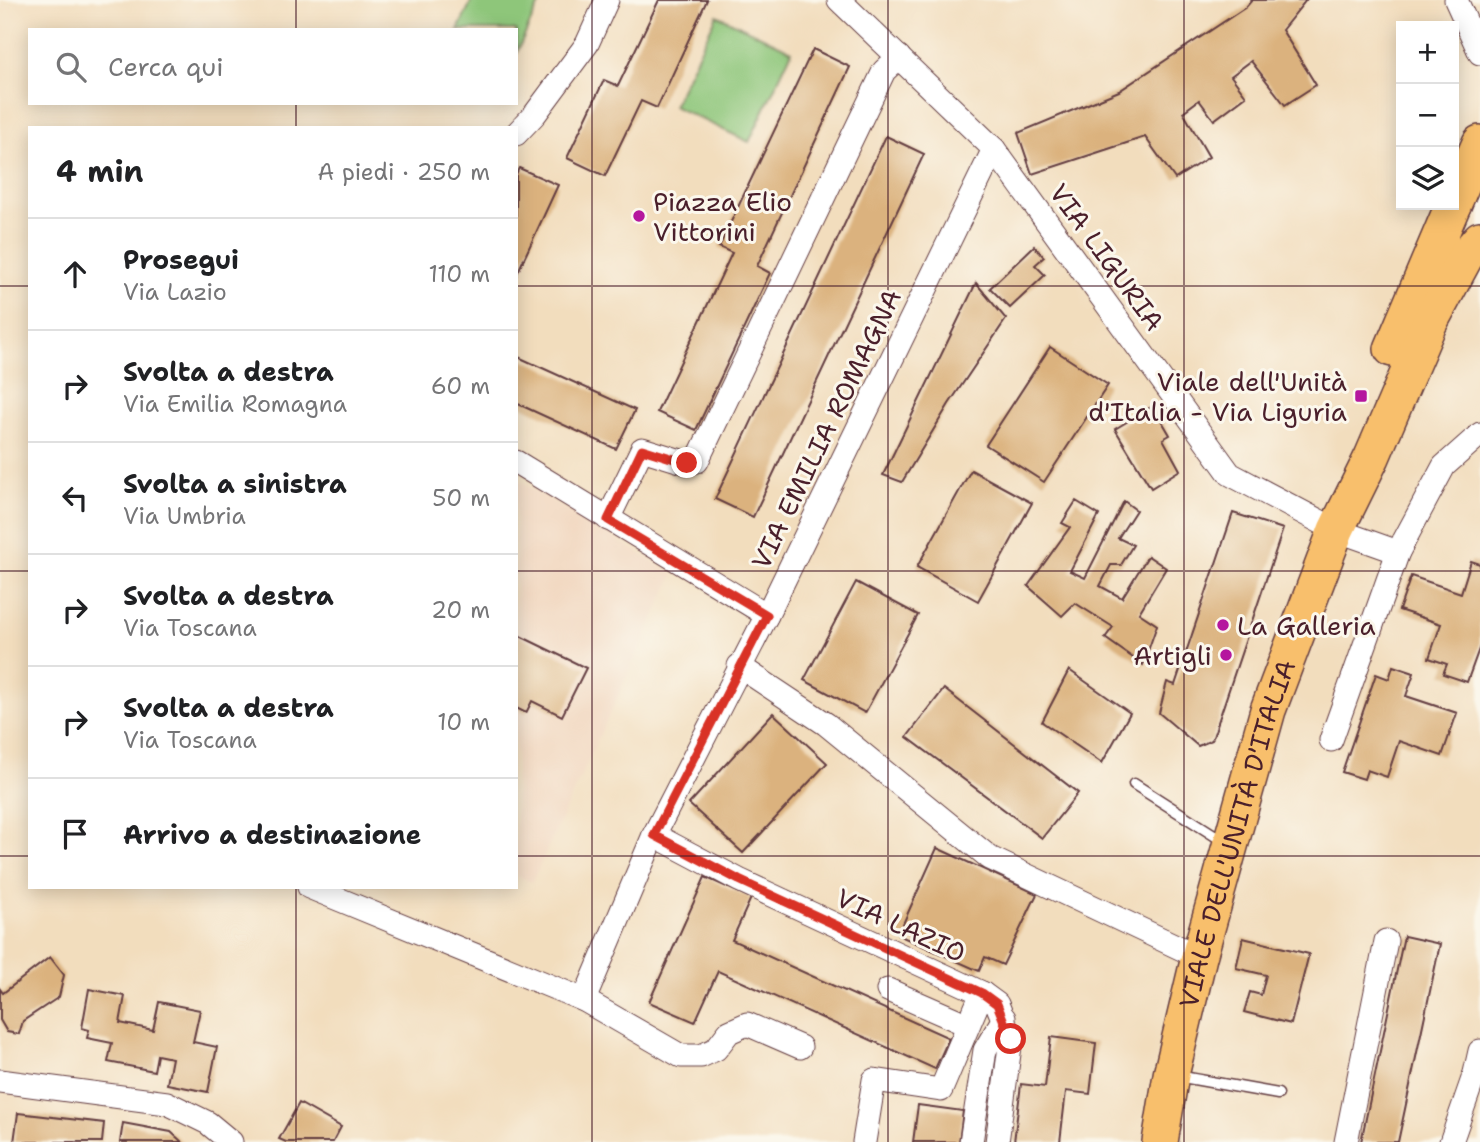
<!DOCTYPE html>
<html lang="it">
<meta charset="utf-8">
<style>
body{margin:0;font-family:"Shantell Sans",sans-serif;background:#f2f2f2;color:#202124}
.controls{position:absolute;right:21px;top:21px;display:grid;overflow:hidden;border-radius:0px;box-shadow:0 4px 18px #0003}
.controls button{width:63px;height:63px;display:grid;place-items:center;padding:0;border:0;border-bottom:2px solid #e0e0e0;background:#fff;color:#202124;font:35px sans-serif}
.stop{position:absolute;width:21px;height:21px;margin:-16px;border:5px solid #d93025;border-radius:50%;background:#fff}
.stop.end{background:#d93025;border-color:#fff;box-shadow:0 2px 7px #0008}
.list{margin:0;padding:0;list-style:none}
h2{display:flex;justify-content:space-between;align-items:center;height:91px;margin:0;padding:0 28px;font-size:30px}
h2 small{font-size:23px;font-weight:400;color:#757577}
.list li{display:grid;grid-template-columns:46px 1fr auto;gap:21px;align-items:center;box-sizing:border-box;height:112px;padding:0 28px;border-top:2px solid #e0e0e0}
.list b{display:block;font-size:26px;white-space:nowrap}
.list p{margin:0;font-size:23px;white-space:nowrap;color:#757577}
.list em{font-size:23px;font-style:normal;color:#757577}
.icon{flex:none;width:38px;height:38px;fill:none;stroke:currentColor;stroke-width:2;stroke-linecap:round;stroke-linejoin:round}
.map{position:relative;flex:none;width:1480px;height:1142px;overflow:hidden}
.search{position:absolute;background:#fff;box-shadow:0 4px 18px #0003;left:28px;top:28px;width:490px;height:77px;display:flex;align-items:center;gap:18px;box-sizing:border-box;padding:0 24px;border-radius:0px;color:#757577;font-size:26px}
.panel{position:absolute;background:#fff;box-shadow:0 4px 18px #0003;left:28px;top:126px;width:490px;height:763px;border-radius:0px}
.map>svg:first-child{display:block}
</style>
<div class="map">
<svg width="1480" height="1142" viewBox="0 0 1480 1142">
<rect width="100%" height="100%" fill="#fbf7ec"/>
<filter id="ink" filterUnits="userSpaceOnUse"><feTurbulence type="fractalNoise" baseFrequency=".0143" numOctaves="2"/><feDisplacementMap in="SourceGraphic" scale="14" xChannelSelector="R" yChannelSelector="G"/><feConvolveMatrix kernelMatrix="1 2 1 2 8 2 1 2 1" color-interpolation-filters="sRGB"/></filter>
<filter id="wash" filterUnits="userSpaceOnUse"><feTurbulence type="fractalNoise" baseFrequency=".00686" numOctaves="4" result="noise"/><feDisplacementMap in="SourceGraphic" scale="28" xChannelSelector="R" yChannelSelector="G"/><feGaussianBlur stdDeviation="1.57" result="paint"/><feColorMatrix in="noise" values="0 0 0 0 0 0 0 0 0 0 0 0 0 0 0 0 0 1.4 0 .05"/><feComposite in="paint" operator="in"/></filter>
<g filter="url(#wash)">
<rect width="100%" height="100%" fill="#f2ddbd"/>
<path fill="#f1d5bd" d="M516,479L674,574L532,882L516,876Z"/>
<g fill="#8ec67a" stroke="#6c7252" stroke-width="2">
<path d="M472,0H541L516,54V30H458Z"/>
<path d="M717,15L792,51L749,142L673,106Z"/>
</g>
<g id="blocks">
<g fill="#dbb27e">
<path d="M659,0H707L657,108L641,101L605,176L567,158L604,80L618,86Z"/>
<path d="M1252,0H1306L1282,30L1316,85L1285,105L1251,61L1231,76L1246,96L1214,120L1199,100L1183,112L1209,157L1175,179L1145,137L1032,174L1018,133L1119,91L1246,7Z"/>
<path d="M813,49L850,67L757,266L770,273L696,430L657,412L732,253L719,247Z"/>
<path d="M886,136L924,154L753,517L715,499Z"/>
<path d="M519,168L558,185L516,276V174Z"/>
<path d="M1034,246L1044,257L1035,265L1045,275L1010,308L990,288Z"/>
<path d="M976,283L1006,319L949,404L902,482L883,475Z"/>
<path d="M1050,347L1108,385L1044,482L986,445Z"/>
<path d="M516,356L635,410L616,449L516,403Z"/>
<path d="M1153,406L1170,435L1163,439L1180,470L1151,488L1115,429Z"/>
<path d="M971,470L1032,503L978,601L917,567Z"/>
<path d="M1076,501L1099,515L1070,571L1085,578L1124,501L1136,510L1118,538L1133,545L1121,565H1111L1100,586L1122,598L1148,556L1166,568L1139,613L1157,625L1143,665L1105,638L1113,627L1075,603L1062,616L1028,586L1070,527L1062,523Z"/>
<path d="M1233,513L1283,529L1212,740L1198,746L1159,713L1167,682L1175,685Z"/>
<path d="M1471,561L1480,564V646L1467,682L1443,674L1447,664L1429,658L1441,624L1399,610L1411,576L1461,593Z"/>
<path d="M856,582L918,615L865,713L804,680Z"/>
<path d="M516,634L586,668L562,716L532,701L526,713L516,708Z"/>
<path d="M1393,666L1414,673L1406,696L1457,713L1442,756L1399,741L1387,777L1367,770L1364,779L1342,772L1376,674L1389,679Z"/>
<path d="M1069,670L1130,713L1102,763L1042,722Z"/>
<path d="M944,689L1078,793L1042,838L907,737Z"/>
<path d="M773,713L827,763L743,853L689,804Z"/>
<path d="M937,848L1037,894L1003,965L985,957L979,971L898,935Z"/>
<path d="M705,877L751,898L732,940L949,1038L935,1069L718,971L695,1022L649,1002Z"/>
<path d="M1404,936L1440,944L1398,1142H1361Z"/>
<path d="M1243,938L1309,954L1291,1024L1244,1012L1250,992L1261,995L1266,975L1236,968Z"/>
<path d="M50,957L64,975L59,997L23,1021L19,1034L7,1032L0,1020V989L3,993Z"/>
<path d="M89,989L125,996L120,1023L153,1030L159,1002L200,1010L193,1042L217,1047L208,1092L167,1084L172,1058L157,1055L154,1071L108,1062L112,1043L87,1038L89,1030L82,1028Z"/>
<path d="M1051,1037L1096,1043L1090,1094L1066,1091L1060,1142H1014L1021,1084L1045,1087Z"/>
<path d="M299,1103L341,1127L333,1142H286L279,1139Z"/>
<path d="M918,1105L963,1111L959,1142H913Z"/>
<path d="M18,1113L104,1123L102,1142H14Z"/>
<path d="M123,1123L171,1132L182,1142H120Z"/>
</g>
</g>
</g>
<g filter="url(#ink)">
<use href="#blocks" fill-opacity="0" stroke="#633c41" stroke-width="2"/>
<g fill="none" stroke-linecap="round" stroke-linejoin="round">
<g stroke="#633c41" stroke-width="13">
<g id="service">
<path d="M1134,784L1225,842"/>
<path d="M1177,1076L1278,1094"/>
</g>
</g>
<g stroke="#633c41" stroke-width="25">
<g id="minor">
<path d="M839,0L994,149L1230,474L1336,530L1398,552"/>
<path d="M1456,0L1480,53"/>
<path d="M516,134L535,114L587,44L607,0"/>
<path d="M516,462L767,615"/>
<path d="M608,519L642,449L687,463L697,461L884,71L899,57"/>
<path d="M739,666L826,724L990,858L1199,957"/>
<path d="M1331,740L1398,552L1444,466L1480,434"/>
<path d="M654,835L739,880L982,993L997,1004L1011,1039L997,1142"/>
<path d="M309,887L584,1000L681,1056H701L716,1049L729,1032L747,1024L800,1047"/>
<path d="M888,990L968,1025"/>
<path d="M584,1000L654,835L767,615L994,149"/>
<path d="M0,1081L167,1103L208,1123L231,1142"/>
<path d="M864,1142L874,1080L941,1090L982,993"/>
<path d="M971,1142L985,1050L1004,1018"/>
<path d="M1346,1142L1386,941"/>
<path d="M1451,1142L1475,1073L1480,1051"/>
</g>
</g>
<g stroke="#633c41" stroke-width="38">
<g id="primary">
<path d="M1454,203L1480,143"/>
<path d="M1392,349L1453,205"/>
<path id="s1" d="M1160,1142L1171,1075L1199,957L1268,710L1336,530L1372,457L1429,324L1467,254L1480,239"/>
</g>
</g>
<use href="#service" stroke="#fff" stroke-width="10"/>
<use href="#minor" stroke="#fff" stroke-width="23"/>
<use href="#primary" stroke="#f8bf6c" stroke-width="35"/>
</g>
</g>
<g fill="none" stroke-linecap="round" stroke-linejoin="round" filter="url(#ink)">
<path stroke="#d93025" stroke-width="9" d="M687,463L642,449L608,520L767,615L654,835L739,880L982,993L997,1004L1011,1039"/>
</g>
<path fill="none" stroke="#4a1f2b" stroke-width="2" stroke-opacity="0.55" d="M296,0V30M592,0V1142M888,0V1142M1184,0V1142M296,103V128M0,286H30M516,286H1480M0,571H30M516,571H1480M0,856H30M516,856H1480M296,887V1142"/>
<g fill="#b5179e" stroke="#fbf7ec" stroke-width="2.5">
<circle cx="639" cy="216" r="7"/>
<rect x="1354" y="389" width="14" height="14" rx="3.5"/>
<circle cx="1223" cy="625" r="7"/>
<circle cx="1226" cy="655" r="7"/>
</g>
<g text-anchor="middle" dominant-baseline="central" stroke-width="6" stroke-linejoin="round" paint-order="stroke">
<g font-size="26" fill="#4a1f2b" stroke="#fbf7ec" text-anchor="start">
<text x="653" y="201">Piazza Elio<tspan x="653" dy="30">Vittorini</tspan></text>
<text x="1347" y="381" text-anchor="end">Viale dell'Unità<tspan x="1347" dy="30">d'Italia - Via Liguria</tspan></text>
<text x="1237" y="625">La Galleria</text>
<text x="1212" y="655" text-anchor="end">Artigli</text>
</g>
<g font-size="26" fill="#4a1f2b" stroke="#fbf7ec">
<text transform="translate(1107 257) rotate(54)">VIA LIGURIA</text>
<text transform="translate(826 429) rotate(-64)">VIA EMILIA ROMAGNA</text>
<text stroke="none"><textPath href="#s1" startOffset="318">VIALE DELL'UNITÀ D'ITALIA</textPath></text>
<text transform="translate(901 925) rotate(25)">VIA LAZIO</text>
</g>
</g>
</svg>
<div class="controls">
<button>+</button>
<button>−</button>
<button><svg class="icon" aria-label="layers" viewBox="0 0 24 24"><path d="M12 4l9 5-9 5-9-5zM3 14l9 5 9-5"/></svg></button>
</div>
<div class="stop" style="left:1011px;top:1039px"></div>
<div class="stop end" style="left:687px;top:463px"></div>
<div class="search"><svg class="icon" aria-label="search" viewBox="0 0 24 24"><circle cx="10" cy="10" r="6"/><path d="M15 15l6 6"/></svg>Cerca qui</div>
<section class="panel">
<h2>4 min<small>A piedi · 250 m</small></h2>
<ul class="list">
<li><svg class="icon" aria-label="ahead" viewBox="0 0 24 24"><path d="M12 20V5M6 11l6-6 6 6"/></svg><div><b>Prosegui</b><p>Via Lazio</p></div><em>110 m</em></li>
<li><svg class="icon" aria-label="right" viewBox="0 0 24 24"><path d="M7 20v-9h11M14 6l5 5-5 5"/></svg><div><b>Svolta a destra</b><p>Via Emilia Romagna</p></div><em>60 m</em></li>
<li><svg class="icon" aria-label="left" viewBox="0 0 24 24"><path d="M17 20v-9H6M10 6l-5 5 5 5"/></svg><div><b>Svolta a sinistra</b><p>Via Umbria</p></div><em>50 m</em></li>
<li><svg class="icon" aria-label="right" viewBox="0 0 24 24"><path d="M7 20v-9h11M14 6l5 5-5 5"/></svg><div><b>Svolta a destra</b><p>Via Toscana</p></div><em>20 m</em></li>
<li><svg class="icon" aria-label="right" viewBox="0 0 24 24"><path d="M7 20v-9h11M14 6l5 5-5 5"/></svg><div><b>Svolta a destra</b><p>Via Toscana</p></div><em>10 m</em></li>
<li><svg class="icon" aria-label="arrive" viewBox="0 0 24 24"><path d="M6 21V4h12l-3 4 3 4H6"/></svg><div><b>Arrivo a destinazione</b></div></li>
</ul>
</section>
</div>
